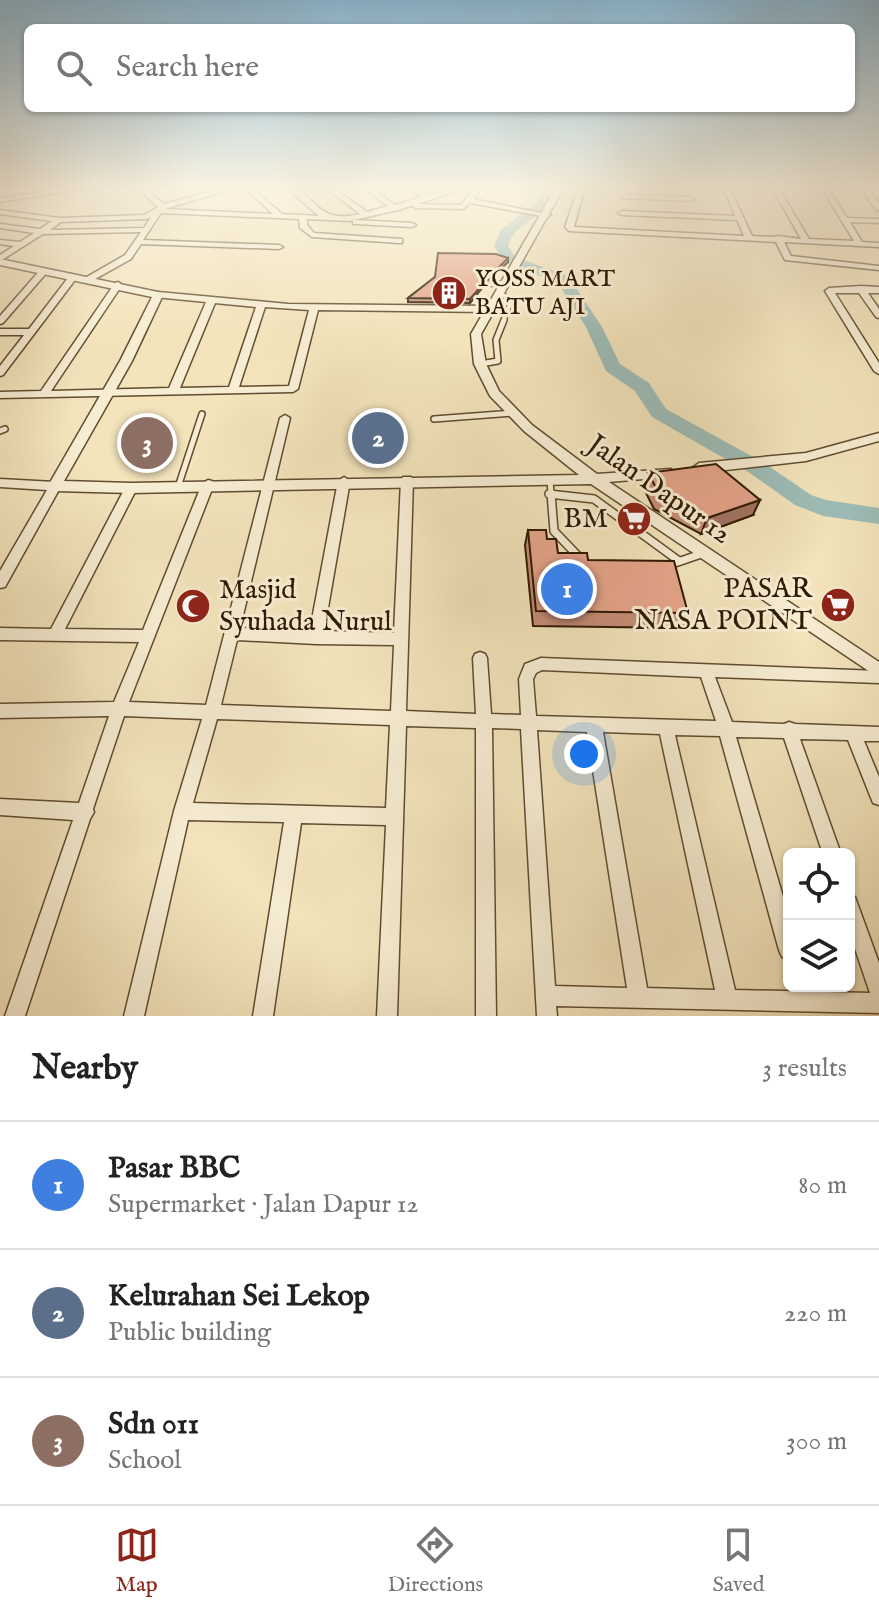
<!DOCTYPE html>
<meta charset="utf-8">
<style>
body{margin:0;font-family:"IM FELL English",serif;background:#f6f6f6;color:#222}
.controls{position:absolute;right:24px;bottom:24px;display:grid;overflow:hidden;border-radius:12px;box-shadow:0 2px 6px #0004}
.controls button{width:72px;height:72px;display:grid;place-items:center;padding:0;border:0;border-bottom:2px solid #e0e0e0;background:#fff;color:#222;font:40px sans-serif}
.you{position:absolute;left:584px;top:754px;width:28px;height:28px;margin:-20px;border:6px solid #fff;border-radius:50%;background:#1a73e8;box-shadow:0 0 0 12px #1a73e833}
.badge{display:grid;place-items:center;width:52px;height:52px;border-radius:50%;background:#8f2418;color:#fff;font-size:26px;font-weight:700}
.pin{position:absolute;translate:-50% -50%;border:4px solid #fff;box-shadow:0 2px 8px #0006}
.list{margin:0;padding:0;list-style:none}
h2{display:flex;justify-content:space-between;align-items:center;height:104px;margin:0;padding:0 32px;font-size:34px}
h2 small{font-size:26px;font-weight:400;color:#767676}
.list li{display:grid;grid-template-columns:52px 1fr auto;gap:24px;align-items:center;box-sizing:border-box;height:128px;padding:0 32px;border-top:2px solid #e0e0e0}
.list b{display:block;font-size:30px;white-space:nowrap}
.list p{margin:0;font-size:26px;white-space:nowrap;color:#767676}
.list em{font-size:26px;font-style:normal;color:#767676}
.icon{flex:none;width:44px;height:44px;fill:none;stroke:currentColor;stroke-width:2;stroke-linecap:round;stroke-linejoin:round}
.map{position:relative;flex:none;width:879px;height:1016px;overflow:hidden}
.search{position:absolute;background:#fff;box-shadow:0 2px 6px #0004;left:24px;right:24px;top:24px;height:88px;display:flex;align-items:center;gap:20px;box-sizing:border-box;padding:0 28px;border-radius:12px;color:#767676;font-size:30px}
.sheet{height:488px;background:#fff}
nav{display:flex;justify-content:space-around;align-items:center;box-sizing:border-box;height:112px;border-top:2px solid #e0e0e0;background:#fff;font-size:22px;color:#767676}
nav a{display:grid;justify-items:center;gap:4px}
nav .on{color:#8f2418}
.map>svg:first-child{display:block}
</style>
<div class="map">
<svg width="879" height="1016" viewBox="0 0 879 1016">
<rect width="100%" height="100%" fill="#f3e4bc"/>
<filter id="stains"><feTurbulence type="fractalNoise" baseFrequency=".0025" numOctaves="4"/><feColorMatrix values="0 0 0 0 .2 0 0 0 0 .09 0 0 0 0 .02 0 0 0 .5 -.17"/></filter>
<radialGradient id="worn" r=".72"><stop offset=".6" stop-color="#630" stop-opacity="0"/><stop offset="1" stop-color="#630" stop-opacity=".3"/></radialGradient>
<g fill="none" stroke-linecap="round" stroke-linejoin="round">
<path fill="#9dbdb8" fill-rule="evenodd" d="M539,189H551C551,219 515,220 508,246L515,257L568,276L602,327L620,364L649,383L666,409L764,463L811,495L826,500L879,508V524L823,516L795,505L750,473L652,417L635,391L606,371L586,327L557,282L505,263L494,246L501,230L536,203Z"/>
<g stroke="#604c30" stroke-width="6">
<g id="service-far2">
<path d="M486,285L507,282"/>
<path d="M500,294L512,299L503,322"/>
</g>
</g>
<g stroke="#604c30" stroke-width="8">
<g id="service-far1">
<path d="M480,364L498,361L496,340L504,320"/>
<path d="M434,419L513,413"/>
<path d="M0,431L5,429"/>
<path d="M550,479L551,495"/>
<path d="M178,487L202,414"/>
<path d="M549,494L561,495"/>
</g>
</g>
<g stroke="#604c30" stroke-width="10">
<g id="service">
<path d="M551,493L554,531L579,557"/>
<path d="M549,494L594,499L679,561"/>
<path d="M669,565L704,553"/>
</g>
</g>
<g stroke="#604c30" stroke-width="3">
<g id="minor">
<path d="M63,189H80L0,202V198Z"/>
<path d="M138,189H145L164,204L221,189H232L165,209L273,214L246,189H253L282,214L319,216L288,189C316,189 313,226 360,214L327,189H335L367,212L388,206L365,189H372L395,205L422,197L410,189H418L429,195L453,189H464L398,210L349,221L307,219V225L314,233L402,239V243H399L312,237L300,228L299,219L161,213L143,240L279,245L283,247L279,249L141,244L131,259L88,283L85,282V278L125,255L141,232L43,234L0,261V255L14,246L0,244V240L20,242L34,233L0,228V224L40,229L52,221L0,214V210L59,218L144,215L158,207ZM151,217L144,228L50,230L61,222L146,219Z"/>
<path d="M474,189H481L473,199L551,215L547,217L470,203L463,209L416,208L412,206L416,204L461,205Z"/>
<path d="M578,189H584L574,227L744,236L737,220L622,215L618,213L622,211L735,216L724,189H730L752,236L775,237L778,236L801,239L773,189H779L809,239L854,241L822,189H828L847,218L879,219V223L850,222L862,242L879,243V247L784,242L791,256L879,266V270L785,260L776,242L569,231L565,227Z"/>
<path d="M861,189H868L879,203V210H876Z"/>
<path d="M625,195L691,197L695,199L691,201L623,198V196Z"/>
<path d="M353,220L412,223L416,225L412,227L356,224H353Z"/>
<path d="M42,268L49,270L3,323L0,324V316Z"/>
<path d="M71,274L78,276L3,375L0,376V366L24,335H0V329H29Z"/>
<path d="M118,282L122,285L51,391L169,388L206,302L155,297L154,295L158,292L288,304L490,306L494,309L490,312L318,310L298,389L293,392L0,398V392L41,391L115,283ZM215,303L256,307L229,387L180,388ZM265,307L309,310L289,386L239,387Z"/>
<path d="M861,286L879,287V293H868L879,309V318L876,317L859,293H835L879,363V374L874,371L825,291L829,288Z"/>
<path d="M285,415L290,418L240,628L310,630L338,481L344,477L350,481L324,631L394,633L401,480L403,477H411L413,480L406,711L476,714L473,658L475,654L480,652L485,654L487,658L491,714L521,715L519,679L525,664L541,658L879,671V683L715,677L732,722L784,724L789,722L795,724L879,727V741H864L879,777V805L873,803L848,740L800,739L841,854H823L784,738L736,737L789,917V960L782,957L779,950L720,736L675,735L735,990L870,993L849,931V894L855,897L879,963V1013L556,1006L557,1016H537L521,729L492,728L496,1016H476V728L406,726L397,1016H377L386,825L301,823L273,1016H253L284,822L188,820L144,1016H124L174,811L202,719L124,716L93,809L94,812L90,819L25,1016H5L73,820L0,815V799L79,803L109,716L0,718V704L114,702L139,642L0,640V628L51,629L125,488L131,484L137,488L65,629L143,630L202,484L208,480L212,481L214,484L129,702L206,705L280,418ZM237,640L316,644L394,645L391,711L221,705ZM542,670L701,677L716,721L536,716L533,679L536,673ZM217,719L390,725L386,808L193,803ZM537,730L587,732L627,988L555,986ZM603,732L660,734L715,990L647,988Z"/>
<path d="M0,479L55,482L61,486L5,587L0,588V571L47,490L0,487Z"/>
</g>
</g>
<g stroke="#604c30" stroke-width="3">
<g id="tertiary">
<path d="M555,189H563L481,334L486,364L499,391L532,425L597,474L671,469L673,472L666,477L609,482L879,662V678L591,484L131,493L55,491L48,486L120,361L152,297L0,265V259L158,292L163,295L132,361L64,481L131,483L579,475L524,431L490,396L474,364L471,334Z"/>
<path d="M879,433V441L806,461L699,473L692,468L699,463L806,453Z"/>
</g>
</g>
<use href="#service-far2" stroke="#f7edd3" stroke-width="4"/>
<use href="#service-far1" stroke="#f7edd3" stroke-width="5"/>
<use href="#service" stroke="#f7edd3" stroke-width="7"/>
<use href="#minor" fill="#f7edd3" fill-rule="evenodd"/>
<use href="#tertiary" fill="#f7edd3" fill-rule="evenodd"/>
</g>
<g fill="#c58d77" stroke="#2f1902" stroke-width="2">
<path d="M508,258V262L490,279L483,282L482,288L470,303L408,302V298L435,277Z"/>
<path d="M648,473L753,515L701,534L654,509L644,489Z"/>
<path d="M528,530L547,539L558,553L588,560L688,613L682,628L533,626L525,545Z"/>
</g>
<g fill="#a07361" stroke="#2f1902" stroke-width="2">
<path d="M508,258V262L490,279L482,282L483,278Z"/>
<path d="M482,285V288L470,303V299Z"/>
<path d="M760,500L753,515L701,534L707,518Z"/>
</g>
<g fill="#e5a48a" stroke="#2f1902" stroke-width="2">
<path d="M438,253L496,254L508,258L490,276L483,278L482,285L470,299L408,298L435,277Z"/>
<path d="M716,464L760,500L707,518L659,493L648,473Z"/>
<path d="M528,530H546L547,539H556L558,553H587L588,560L674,561L688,613L536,611Z"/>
</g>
<linearGradient id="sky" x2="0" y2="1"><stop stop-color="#8ab8d5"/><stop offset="0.57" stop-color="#faf3e1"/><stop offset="1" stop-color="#faf3e1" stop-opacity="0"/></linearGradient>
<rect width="879" height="331" fill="url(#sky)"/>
<defs>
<g id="building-disc" transform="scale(1.8)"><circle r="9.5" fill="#8f2418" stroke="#f7edd3"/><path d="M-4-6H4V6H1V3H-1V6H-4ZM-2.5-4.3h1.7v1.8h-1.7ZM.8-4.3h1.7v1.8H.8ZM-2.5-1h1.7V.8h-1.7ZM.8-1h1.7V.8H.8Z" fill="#fff"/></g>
<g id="supermarket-disc" transform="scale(1.8)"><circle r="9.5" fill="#8f2418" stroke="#f7edd3"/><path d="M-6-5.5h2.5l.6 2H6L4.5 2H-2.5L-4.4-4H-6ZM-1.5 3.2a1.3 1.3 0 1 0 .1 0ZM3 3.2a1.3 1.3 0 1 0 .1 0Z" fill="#fff"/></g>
<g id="mosque-disc" transform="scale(1.8)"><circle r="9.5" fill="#8f2418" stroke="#f7edd3"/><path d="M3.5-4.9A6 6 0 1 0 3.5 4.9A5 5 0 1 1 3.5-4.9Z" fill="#fff"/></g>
</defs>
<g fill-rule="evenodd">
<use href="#building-disc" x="449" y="293"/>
<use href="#supermarket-disc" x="634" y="519"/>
<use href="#supermarket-disc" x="838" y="605"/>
<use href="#mosque-disc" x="193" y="606"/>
</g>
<g text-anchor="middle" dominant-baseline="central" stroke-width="6" stroke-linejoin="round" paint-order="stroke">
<g font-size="24" fill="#2f1902" stroke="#f7edd3" text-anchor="start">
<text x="475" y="279">YOSS MART<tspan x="475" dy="28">BATU AJI</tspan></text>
</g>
<g font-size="28" fill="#2f1902" stroke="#f7edd3">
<text transform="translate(659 490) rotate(35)">Jalan Dapur 12</text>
</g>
<g font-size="28" fill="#2f1902" stroke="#f7edd3" text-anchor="end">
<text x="608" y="519">BM</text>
<text x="812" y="589">PASAR<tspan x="812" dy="32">NASA POINT</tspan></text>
<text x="219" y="590" text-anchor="start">Masjid<tspan x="219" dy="32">Syuhada Nurul</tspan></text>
</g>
</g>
<rect width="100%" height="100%" filter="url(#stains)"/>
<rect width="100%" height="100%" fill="url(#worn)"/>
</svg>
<div class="controls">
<button><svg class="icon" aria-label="locate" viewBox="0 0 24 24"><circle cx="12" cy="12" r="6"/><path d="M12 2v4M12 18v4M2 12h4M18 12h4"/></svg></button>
<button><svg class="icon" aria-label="layers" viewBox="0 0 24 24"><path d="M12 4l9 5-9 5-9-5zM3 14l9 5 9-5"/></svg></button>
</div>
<div class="you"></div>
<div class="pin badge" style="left:567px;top:589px;background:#3f7fe0">1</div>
<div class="pin badge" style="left:378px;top:438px;background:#5c6f8a">2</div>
<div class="pin badge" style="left:147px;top:443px;background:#8d6e63">3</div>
<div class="search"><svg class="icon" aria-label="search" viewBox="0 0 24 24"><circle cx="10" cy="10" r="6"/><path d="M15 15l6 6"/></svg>Search here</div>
</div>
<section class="sheet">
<h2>Nearby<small>3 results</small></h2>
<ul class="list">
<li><span class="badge" style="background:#3f7fe0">1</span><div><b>Pasar BBC</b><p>Supermarket · Jalan Dapur 12</p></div><em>80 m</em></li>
<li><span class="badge" style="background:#5c6f8a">2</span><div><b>Kelurahan Sei Lekop</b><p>Public building</p></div><em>220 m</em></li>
<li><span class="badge" style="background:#8d6e63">3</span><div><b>Sdn 011</b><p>School</p></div><em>300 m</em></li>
</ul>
</section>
<nav>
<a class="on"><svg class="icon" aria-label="map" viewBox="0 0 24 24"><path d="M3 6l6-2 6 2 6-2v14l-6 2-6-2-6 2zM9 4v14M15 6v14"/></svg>Map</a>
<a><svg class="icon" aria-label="directions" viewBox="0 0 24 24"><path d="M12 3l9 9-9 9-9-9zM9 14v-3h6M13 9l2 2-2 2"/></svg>Directions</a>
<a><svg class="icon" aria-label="saved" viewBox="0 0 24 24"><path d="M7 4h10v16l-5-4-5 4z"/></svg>Saved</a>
</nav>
